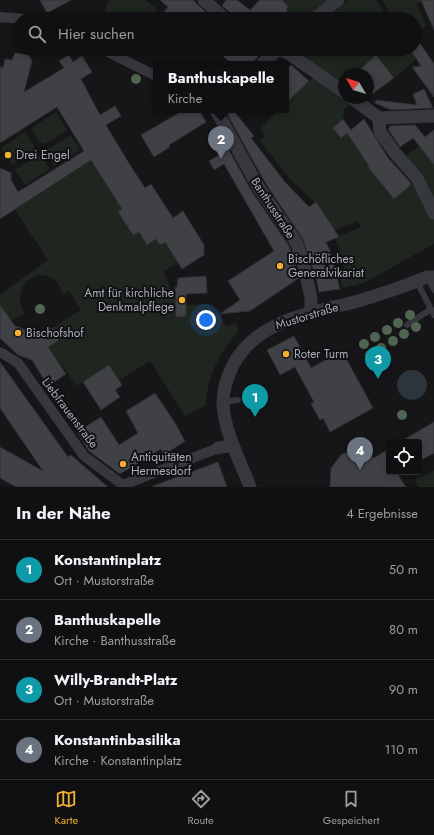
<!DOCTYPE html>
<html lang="de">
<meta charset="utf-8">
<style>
body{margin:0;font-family:Jost,sans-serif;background:#1e1e20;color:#f1f3f6}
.controls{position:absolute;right:12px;bottom:12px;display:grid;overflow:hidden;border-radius:4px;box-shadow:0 2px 10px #0003}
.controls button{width:36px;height:36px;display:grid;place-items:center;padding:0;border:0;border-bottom:1px solid #303032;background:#101012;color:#f1f3f6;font:20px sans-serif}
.compass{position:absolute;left:338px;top:68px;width:36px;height:36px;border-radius:50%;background:#101012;box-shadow:0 2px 10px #0003;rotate:308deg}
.you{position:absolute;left:206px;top:320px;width:14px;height:14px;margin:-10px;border:3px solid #fff;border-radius:50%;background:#1a73e8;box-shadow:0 0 0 6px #1a73e833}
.badge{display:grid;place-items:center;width:26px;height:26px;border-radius:50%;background:#f2b134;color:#fff;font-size:13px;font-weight:700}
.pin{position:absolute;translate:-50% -33px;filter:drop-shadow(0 1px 2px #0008)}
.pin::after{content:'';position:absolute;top:21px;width:14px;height:12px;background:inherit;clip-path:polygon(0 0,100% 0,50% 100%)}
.popup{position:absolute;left:153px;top:61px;width:136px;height:52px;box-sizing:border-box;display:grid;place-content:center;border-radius:4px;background:#101012;filter:drop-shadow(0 1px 3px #0005);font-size:13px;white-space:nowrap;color:#9c9d9f}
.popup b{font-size:15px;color:#f1f3f6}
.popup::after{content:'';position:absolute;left:50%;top:100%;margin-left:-8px;border:8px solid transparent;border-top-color:#101012}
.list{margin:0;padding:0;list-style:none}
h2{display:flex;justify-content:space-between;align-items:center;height:52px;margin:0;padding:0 16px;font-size:17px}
h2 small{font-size:13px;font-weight:400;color:#9c9d9f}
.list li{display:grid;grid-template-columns:26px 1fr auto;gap:12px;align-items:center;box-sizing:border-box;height:60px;padding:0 16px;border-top:1px solid #303032}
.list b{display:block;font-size:15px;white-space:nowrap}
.list p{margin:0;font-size:13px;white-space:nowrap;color:#9c9d9f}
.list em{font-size:13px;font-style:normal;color:#9c9d9f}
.icon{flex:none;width:22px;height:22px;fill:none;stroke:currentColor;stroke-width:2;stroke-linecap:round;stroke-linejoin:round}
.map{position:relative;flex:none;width:434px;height:487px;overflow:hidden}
.search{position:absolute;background:#101012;box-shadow:0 2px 10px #0003;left:12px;right:12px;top:12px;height:44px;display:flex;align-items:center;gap:10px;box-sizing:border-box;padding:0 14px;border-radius:22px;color:#9c9d9f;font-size:15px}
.sheet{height:292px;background:#101012}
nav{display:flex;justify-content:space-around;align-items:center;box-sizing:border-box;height:56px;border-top:1px solid #303032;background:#101012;font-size:11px;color:#9c9d9f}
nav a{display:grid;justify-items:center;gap:2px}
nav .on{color:#f2b134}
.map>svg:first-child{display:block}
</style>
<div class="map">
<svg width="434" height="487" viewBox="0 0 434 487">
<rect width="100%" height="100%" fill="#161618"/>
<g fill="#1e261f">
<path d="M109,0H146L157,9L149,19H101Z"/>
<path d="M276,0H330L304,19H295L286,10L288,7L283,1Z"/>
<path d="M349,0H376L389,19H325Z"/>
<path d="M382,0H424L416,4L427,26L415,32V19H394Z"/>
<path d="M298,49H410L417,59L394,78L376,55L355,74H344V83L341,85L320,71Z"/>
<path d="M313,78L350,104L344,110L343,119L333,128L341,138L347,133L361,154L372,164L368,167L394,199L417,180L434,220V244L364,283L342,288L338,271L344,269L339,248L335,238L361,227L358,221L334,230L318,212L321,210L316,202L315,203L290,179L260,141L265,135L260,129L279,110H286V103Z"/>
<path d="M56,112L67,130L45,144L39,142L31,128Z"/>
<path d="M25,132L34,146V150L12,165L1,148Z"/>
<path d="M71,135L80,150L54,166L46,153L48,149Z"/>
<path d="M419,146L434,164V205L404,158Z"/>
<path d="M37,156H41L50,169L25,185L15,170Z"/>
<path d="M91,160L123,208L118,212L133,235L139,232L147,245L156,239L165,242L178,262L164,271L176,304V316H186V305L208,304L219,315L227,327L235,323L239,330C220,353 207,375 206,405L185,416L150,361L119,380L109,365L77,386L48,347L59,340L51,328L81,310L69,291L63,295C60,282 51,274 37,275C20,282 16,297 24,313L11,321L0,305V295L48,260L15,210Z"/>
<path d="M434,471V487H419L414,480Z"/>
</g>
<circle fill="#2c353c" cx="412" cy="385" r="15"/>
<g fill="#404145" stroke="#303034">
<path d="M40,0H71L47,13Z"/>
<path d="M160,0H193L213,19H158L168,7Z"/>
<path d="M226,0H237L250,10L260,0H282L288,7L286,10L295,19H256L251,14L246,19H233L231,13L222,6Z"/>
<path d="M421,0H434V30Z"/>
<path d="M415,36L434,64V97L412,67L421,66L410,49H415Z"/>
<path d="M215,49H250L258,57L251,64H232Z"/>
<path d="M15,53L29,55L32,61L24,92L64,68L59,61L69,55L73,62L82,56L92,72L81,79L100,115L115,106L121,116L106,125L130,165L145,188L151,184L173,218L183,211L204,245V255L182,269L165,242L160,245L156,239L147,245L139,232L133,235L118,212L122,209L91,160L0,219V168L11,173V180L18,192L84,151L57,107L0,143V66L3,68L5,59L12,60Z"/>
<path d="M376,55L394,78L368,97V74H355Z"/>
<path d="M291,65L309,81L286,103V70Z"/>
<path d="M424,89L433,108L391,110L375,103L376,100L417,105L413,94Z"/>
<path d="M184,110H199L206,122L169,145L170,147L154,157L141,135Z"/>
<path d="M225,110H233L254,136L251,138L285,182L309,207L316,202L332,226L339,237L326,242L330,251L340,289L319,292L314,268L313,269L303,239L266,184Z"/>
<path d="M343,119L351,130L364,119L388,158L410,182L411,185L394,199L368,167L369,166L347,133L341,138L333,128Z"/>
<path d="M415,125L425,137L434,130V165L413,138L400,147L388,129L390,126Z"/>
<path d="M219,132L252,192L289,246L299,278L250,311L220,314L240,300L228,281L274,251L224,164L214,170L209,161L221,154L217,147Z"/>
<path d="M206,276L207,293L186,294V316L176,317L175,287H177L178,278Z"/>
<path d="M0,305L15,326L40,335L51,328L59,340L48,347L66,374L48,386L32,360L18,355L0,338Z"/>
<path d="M294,336L311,368L342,351L373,408L330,432L323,418L320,420L311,404L314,402L295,367L280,375L267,350Z"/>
<path d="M0,362L68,457L71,455L108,487H16L0,478V447L43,471L0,408Z"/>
<path d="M109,365L122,385L115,390L120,397L101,410L83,382Z"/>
<path d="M155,393L175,423L185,441L164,455L161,449L120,474L89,451L77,432L101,417L119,445L138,433L126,411Z"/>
<path d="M434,422V453L419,461V442H400Z"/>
<path d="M389,449V472H396L406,487H330L331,468L342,454L357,450L367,453L374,458Z"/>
<path d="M218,462L227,487H153V486Z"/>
</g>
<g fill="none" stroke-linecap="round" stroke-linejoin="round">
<g stroke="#37383d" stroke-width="6">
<path d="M428,278L434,290"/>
<path d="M417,282L434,315"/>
<path d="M407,325L431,309"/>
<path d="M223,402L238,400"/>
</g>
<g stroke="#37383d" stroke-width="10">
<path d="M0,17L24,19"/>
<path d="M102,49L156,76"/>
<path d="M0,352L18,363L84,456L123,485"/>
<path d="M123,485L218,448"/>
</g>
<g stroke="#37383d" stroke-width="13">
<path d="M204,0L225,19"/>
<path d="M314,19L338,0"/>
<path d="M267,49H277L288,53L344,92"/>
<path d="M262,64L278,49"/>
<path d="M352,98L379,118L434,116"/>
<path d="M216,110L259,188L296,242L303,261L311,298V313"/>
<path d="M379,118L380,132L395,153L417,178L434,213"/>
<path d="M218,448L233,445"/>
<path d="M250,487C240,460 224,432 223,403C223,390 227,377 233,365C259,318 311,314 358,301C382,294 405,286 427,277H434"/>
</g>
</g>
<g fill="#506452">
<circle cx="136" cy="79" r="5"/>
<circle cx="40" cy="309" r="5"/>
<circle cx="410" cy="315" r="5"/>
<circle cx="398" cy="323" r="5"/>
<circle cx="416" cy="327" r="5"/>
<circle cx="387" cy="330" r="5"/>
<circle cx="404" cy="334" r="5"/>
<circle cx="375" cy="337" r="5"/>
<circle cx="393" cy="341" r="5"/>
<circle cx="364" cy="344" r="5"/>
<circle cx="381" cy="348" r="5"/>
<circle cx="370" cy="355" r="5"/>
<circle cx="402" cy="415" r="5"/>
</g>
<g fill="#f2b134" stroke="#111113" stroke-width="1.5">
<circle cx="8" cy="155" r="4"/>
<circle cx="280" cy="266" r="4"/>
<circle cx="182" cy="300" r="4"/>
<circle cx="18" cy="333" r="4"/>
<circle cx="286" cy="354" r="4"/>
<circle cx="123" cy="464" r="4"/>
</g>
<g text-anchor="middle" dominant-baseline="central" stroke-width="4" stroke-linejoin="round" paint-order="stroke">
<g font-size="12" fill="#a8adb8" stroke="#111113" text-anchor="start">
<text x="16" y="155">Drei Engel</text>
<text x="288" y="259">Bischöfliches<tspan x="288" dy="14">Generalvikariat</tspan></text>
<text x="174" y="293" text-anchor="end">Amt für kirchliche<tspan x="174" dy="14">Denkmalpflege</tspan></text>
<text x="26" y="333">Bischofshof</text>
<text x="294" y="354">Roter Turm</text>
<text x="131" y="457">Antiquitäten<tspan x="131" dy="14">Hermesdorf</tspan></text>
</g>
<g font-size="12" fill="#a8adb8" stroke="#111113">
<text transform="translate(273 208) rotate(57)">Banthusstraße</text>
<text transform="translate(307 316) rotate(-17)">Mustorstraße</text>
<text transform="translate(70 413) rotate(53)">Liebfrauenstraße</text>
</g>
</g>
</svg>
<div class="controls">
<button><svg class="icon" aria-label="locate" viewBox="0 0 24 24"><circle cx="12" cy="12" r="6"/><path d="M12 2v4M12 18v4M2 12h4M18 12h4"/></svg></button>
</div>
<svg class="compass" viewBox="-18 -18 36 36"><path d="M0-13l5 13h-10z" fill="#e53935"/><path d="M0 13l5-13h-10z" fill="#9c9d9f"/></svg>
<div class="you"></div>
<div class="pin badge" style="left:255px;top:417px;background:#0f9aa8">1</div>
<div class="pin badge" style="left:221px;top:159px;background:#6b7280">2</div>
<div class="popup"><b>Banthuskapelle</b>Kirche</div>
<div class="pin badge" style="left:378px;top:379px;background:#0f9aa8">3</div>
<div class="pin badge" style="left:360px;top:470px;background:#6b7280">4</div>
<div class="search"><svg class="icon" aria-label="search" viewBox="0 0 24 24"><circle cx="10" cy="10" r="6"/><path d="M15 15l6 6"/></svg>Hier suchen</div>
</div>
<section class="sheet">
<h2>In der Nähe<small>4 Ergebnisse</small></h2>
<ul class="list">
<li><span class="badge" style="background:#0f9aa8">1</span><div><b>Konstantinplatz</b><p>Ort · Mustorstraße</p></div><em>50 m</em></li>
<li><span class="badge" style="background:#6b7280">2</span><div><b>Banthuskapelle</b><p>Kirche · Banthusstraße</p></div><em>80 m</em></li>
<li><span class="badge" style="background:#0f9aa8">3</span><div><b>Willy-Brandt-Platz</b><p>Ort · Mustorstraße</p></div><em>90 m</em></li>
<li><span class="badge" style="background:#6b7280">4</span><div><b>Konstantinbasilika</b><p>Kirche · Konstantinplatz</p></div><em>110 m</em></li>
</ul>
</section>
<nav>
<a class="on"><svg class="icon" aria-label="map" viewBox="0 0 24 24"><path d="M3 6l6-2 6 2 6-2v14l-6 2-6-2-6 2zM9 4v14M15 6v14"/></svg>Karte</a>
<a><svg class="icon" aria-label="directions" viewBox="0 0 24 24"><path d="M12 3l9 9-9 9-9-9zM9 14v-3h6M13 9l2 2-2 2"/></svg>Route</a>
<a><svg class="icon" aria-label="saved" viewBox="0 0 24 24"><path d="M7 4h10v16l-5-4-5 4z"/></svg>Gespeichert</a>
</nav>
